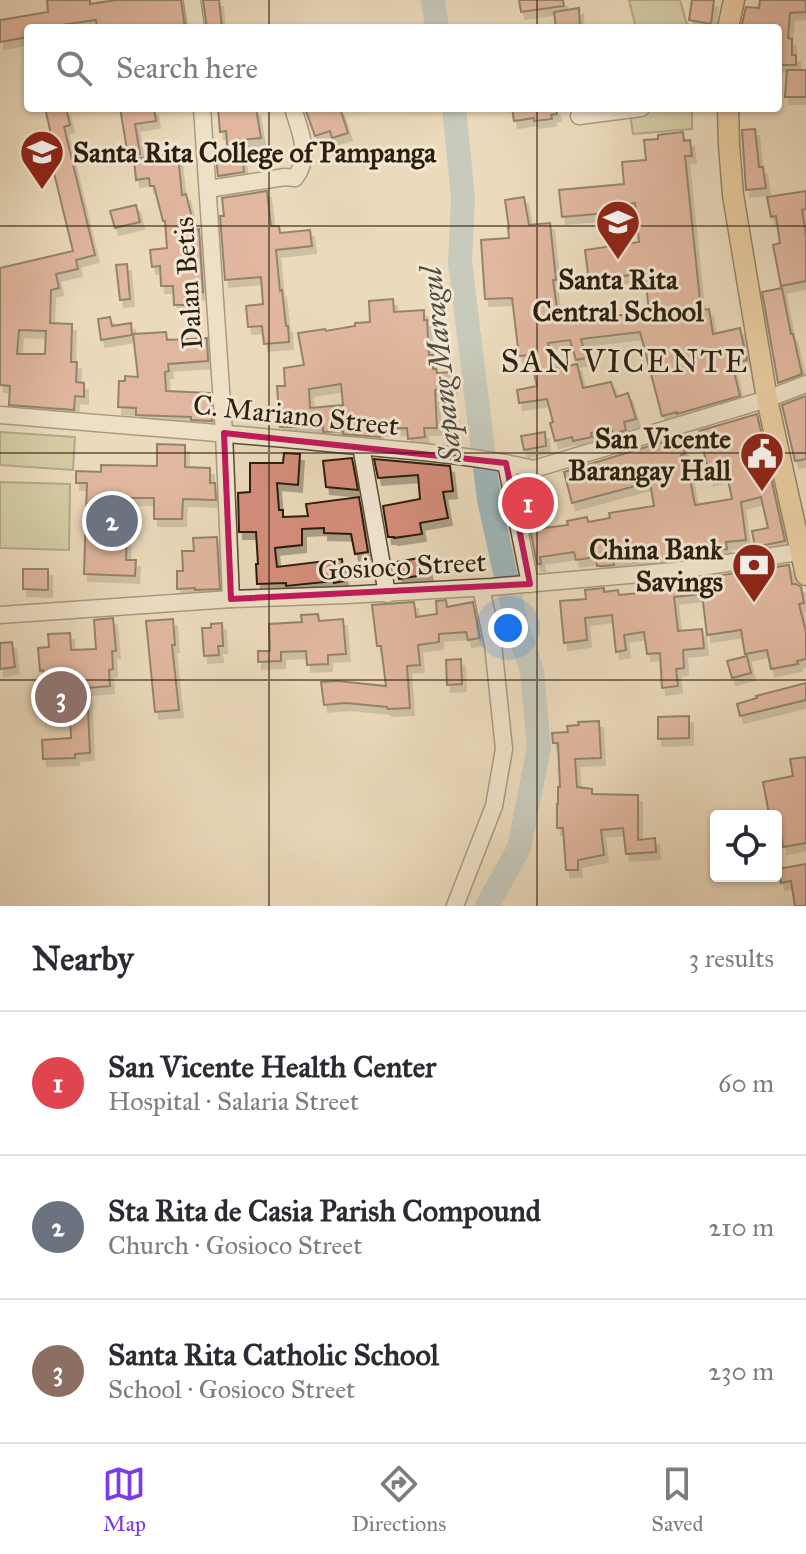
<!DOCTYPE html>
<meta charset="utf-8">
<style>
body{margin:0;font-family:"IM FELL Great Primer",serif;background:#f7f7f7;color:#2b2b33}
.controls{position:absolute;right:24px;bottom:24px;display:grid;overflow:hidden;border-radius:8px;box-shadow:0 2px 6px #0004}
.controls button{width:72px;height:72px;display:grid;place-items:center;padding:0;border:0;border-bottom:2px solid #e1e1e2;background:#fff;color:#2b2b33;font:40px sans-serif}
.you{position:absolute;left:508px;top:628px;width:28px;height:28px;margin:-20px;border:6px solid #fff;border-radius:50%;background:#1a73e8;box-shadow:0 0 0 12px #1a73e833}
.badge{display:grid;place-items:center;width:52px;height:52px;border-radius:50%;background:#7c3aed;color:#fff;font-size:26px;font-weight:700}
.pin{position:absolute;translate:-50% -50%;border:4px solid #fff;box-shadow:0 2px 8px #0006}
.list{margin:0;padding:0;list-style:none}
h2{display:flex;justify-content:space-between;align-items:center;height:104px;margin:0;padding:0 32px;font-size:34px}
h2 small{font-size:26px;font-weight:400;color:#7c7c81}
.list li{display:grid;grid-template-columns:52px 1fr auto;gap:24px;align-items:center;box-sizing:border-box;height:144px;padding:0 32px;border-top:2px solid #e1e1e2}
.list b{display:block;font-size:30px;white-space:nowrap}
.list p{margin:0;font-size:26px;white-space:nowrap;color:#7c7c81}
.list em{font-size:26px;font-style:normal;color:#7c7c81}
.icon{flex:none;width:44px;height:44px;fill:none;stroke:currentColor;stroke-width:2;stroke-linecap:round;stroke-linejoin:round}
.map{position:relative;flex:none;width:806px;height:906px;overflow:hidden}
.search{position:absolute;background:#fff;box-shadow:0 2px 6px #0004;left:24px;right:24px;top:24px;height:88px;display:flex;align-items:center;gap:20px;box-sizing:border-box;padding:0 28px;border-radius:8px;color:#7c7c81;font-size:30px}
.sheet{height:536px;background:#fff}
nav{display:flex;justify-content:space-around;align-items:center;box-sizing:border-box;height:112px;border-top:2px solid #e1e1e2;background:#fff;font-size:22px;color:#7c7c81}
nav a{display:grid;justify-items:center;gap:4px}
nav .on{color:#7c3aed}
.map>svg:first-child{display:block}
</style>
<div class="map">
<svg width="806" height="906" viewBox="0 0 806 906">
<defs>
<filter id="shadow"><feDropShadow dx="4" dy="7" stdDeviation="0" flood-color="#0004"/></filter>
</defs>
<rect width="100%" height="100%" fill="#ebdabb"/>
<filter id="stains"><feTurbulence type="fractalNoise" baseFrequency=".0025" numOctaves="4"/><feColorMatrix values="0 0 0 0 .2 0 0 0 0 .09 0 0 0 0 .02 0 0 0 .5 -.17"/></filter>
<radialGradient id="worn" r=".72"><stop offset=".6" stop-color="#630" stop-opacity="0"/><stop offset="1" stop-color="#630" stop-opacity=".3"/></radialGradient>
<g fill="#bcbe8d" stroke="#736e4d" stroke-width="2">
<path d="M629,0H680L688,28H636Z"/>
<path d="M629,108H692V129L633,134Z"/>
<path d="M0,432L75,437L73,470L0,465Z"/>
<path d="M0,482L70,484L69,550L0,548Z"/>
</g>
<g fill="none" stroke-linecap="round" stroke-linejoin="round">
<g stroke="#9eb8bc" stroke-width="24">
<path d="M433,0L437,28"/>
<path d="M454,108L463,197L460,262L489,500L517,626L532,671L539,747L519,848L487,906"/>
</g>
</g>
<g fill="#d58e7c" stroke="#2a1e0d" stroke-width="2" fill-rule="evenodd" filter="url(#shadow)">
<path d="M47,0H90V4L116,0H181L185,28H97L96,20L47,27V28H28V37L0,42V20L48,12Z"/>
<path d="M203,0H219L222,28H207Z"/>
<path d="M519,0H563L564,6L521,12Z"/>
<path d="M692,0H714L711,24L689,20Z"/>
<path d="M760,0H806V12L790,13L788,38L792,39V55H796V65H778V28H741L746,7L759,8Z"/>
<path d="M579,8L580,28H556L554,12Z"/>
<path d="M787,70H806V97H785Z"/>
<path d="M45,108H66L70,125L64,127L95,255L76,260L78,269L56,274L59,288L51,290L50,323L72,324L71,362H77L76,382L84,383V397L75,396L74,410L9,405L10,386L0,385V268L73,251L45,136L51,134ZM19,330L46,331L45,354H17Z"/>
<path d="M120,108H154L156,121L135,124L140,154L128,156Z"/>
<path d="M218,108H256L261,138L241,140L244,172L218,176L216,159L227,158V154H228L226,131L220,132Z"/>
<path d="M315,108H340L348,133L332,138L330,131L315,136L306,111Z"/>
<path d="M512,108H556L557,114L551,115L552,119L534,121V118L514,121Z"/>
<path d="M755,129L759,167H763L766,188L746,190L742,130Z"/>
<path d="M683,132L684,141L690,140L692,156H685L701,310L709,309L713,334L740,328L747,360L732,364L740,396L677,414V412L662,416L640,332L581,339L586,358L576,360L570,340L548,343L554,369L577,364L583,388L611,382L616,397L628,393L636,419L624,422L626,430L616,433H613L611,428L591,433L592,437L573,441L572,437L555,441L550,423L553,422L547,399L519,403L517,390L537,386L530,355L519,356L512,298L485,299L481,240L509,238L508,228H509L505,200L524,197L529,225L550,223L556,280H553L559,322L649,312L645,273L589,281L585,250L639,242L635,203L607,207V213L562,217L559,190L624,184L622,162L646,160L644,140L658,139V135Z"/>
<path d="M178,154L182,195L186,194L195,230L199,229L203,292L185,294V305H174L173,286H161L160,266L152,267L150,250L167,248L165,221H163L154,186H150L149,178L136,180L134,159Z"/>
<path d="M267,191L271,226H279L280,233L310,230L312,246L276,250L280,291L282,290L286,326H288L289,342L264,344L262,326L248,327L246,306L263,304L261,277L225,280L220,216H224L222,198Z"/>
<path d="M806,191V209L802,210L806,235V281L781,286L773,245L780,243L776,216L771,217L767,197Z"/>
<path d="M136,205L140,222L115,228L110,211Z"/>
<path d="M127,264L130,299L120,300L116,265Z"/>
<path d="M782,288L791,334H793L802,374L778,383L762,292Z"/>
<path d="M393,299L394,312L424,310V320H427L429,355H433V369H436L437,373L452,372L453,388L435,390L437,428H424L425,437L408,439L407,428L379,429L380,437L343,434V431L323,432V427H280L277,386H285L284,368L304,365L298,333L325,329L326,331L355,326V323L370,322L369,301ZM341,384L343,405L310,408L309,389Z"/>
<path d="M110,317L112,326L131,323L132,335L101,340L98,319Z"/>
<path d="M166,332L167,340L207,338L208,361L168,364L169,371L165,372L166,391L210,393L212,421L191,420V417L136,415V408L118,407L119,381H125V376L138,377L133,334Z"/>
<path d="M806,396V459L795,461L782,405Z"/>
<path d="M757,414L785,541L755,547L752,531L768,528L761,497L741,502L746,540L726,542L727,549L717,550V553L665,561L664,557L633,562V556L613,560L614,565L603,566H597L596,557L576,560L574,552L540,557L541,564H537L524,498L534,497L537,529L568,525L567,521L587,517L588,522L610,518L609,513L654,506L650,482L572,503L564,472L659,443L682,439L685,454L681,455L685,475L689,474L695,505L732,499L727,475L710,478L699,431Z"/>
<path d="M545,432L546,446L524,450L521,436Z"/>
<path d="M157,444L185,445V467L210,468V483H215L216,500L183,499L182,519H154V498H128L126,560H136L135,576L84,574L87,483H76V471L101,472V465L157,466Z"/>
<path d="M284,453L300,454L298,485L277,483L279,510H283V517L308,516L306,504L359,497L368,552L355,554L351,534L324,533V528L302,529V545L275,548L277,567L342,559L344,581L334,583V581L286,586V583L257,584L256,564H258L256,532H239L238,493L250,492V463H283Z"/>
<path d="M352,458L358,490L326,487L323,461Z"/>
<path d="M374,459L450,466L453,491L443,492L448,518L420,523L422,534L394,538V537H388L383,506L420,499L418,475L378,478Z"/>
<path d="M217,537L220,589L195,590V588L177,589V571H183L182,551H194L193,538Z"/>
<path d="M425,557L429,574L399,579L396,562Z"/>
<path d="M789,565L792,584H796L801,587L804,603L799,604L806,632V659L797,661L798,664L771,669L767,650L745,654L741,630L707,635L702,594L674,597L678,631L702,629L704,648L683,650L684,668L676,669L678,686L662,688L660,653L647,654L644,632L624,635L626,650L616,652L612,615L585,618L587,640L564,643L560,601L586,599L585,590L604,588V592L618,590L619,595L650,592L649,584L677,582Z"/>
<path d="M23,569H48V590L23,589Z"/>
<path d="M446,600L447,607L473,602L480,638L468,640L466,632L439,634V642L418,645L420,665L407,666L410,708L388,709L387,707L346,703L324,705L321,682L338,681L386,686L381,646H377L372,605L414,602L416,617L437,614L436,601Z"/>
<path d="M318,614L319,621L343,619L346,654L328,655V664L307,665L306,651L281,652V661L258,662V651H270L269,624L302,622L301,615Z"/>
<path d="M113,618L116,651H112L113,669L109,670L110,686L87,688L90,753L75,754V758L43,759L42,740L71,738L69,700L45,701L43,670L40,671L38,648L49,647L48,634L70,633L71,650L96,649L94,620Z"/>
<path d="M173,619L175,645H172L179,710L155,712L146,621Z"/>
<path d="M222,623L223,646H218L219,655L204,656L202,628H211V624Z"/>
<path d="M12,642L15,667L0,669V643Z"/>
<path d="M747,656L751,673L732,678L727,661Z"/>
<path d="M461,659L462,684L447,685L446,660Z"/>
<path d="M806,683V700L740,716L737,704L757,698L756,696Z"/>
<path d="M689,716V738L658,739V717Z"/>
<path d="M599,721L601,758L575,759L577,787L592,789V794L638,795V840L655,838L656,852L626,854L623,828L601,830L604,855L578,860V870H566L563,828H557V804H558V787H560L558,743H553L552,733L568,732L567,726L579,725L578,722Z"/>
<path d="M806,757V843L783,847L781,833L776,834V812L769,814L763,782L793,776L790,759Z"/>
<path d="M806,864V906H795L791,881L781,883L778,869Z"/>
</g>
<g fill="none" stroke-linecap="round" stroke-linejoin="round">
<g stroke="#5a4d38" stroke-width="19">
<g id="minor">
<path d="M192,0L196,28"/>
<path d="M202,108L224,433L231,599"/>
<path d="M579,116L641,108"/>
<path d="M208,189L285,177L295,178C312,156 300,132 293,108"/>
<path d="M0,415C116,425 231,433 347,445C409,451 473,455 534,469L767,399L806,384"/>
<path d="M361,446L387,594"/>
<path d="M506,463L530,584"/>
<path d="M0,615L231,599L346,595L491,587L675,571L806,551"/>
<path d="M455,906L494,806L504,749L493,644L481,588"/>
</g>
</g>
<g stroke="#2a1e0d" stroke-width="23">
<g id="major">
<path d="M728,28L734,0"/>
<path d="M728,108L729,145L733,195L767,399L806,575"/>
</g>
</g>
<use href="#minor" stroke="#f2e7d3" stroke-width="16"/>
<use href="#major" stroke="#e6bd7e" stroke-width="20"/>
</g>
<path d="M0 0H806V906H0ZM224,433L506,463L530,584L231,599Z" fill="#ebdabb" fill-opacity=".55" fill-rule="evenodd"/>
<path fill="none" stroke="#c2185b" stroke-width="6" stroke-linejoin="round" d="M224,433L506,463L530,584L231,599Z"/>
<path fill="none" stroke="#2a1e0d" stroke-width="2" stroke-opacity="0.55" d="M269,0V28M537,0V28M269,108V906M537,108V906M0,226H806M0,453H806M0,680H806"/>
<defs>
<g id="university-pin" transform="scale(2.3)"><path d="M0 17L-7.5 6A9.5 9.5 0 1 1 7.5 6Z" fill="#8f2418" stroke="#f2e7d3"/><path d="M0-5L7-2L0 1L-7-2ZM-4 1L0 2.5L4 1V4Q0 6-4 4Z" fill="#fff"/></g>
<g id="school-pin" transform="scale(2.3)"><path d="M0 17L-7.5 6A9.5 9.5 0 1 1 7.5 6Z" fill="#8f2418" stroke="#f2e7d3"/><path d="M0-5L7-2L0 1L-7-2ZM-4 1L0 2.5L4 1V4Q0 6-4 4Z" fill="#fff"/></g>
<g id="civic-pin" transform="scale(2.3)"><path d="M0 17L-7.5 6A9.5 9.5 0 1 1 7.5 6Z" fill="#8f2418" stroke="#f2e7d3"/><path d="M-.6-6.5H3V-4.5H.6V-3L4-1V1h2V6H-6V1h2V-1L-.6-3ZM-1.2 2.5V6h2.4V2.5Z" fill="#fff"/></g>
<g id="bank-pin" transform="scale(2.3)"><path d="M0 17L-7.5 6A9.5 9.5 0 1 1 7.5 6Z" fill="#8f2418" stroke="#f2e7d3"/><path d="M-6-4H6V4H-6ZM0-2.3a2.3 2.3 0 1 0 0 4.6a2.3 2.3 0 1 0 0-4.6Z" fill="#fff"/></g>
</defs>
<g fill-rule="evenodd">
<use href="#university-pin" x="42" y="152"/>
<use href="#school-pin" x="618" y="222"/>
<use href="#civic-pin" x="762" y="454"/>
<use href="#bank-pin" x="754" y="565"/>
</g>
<g text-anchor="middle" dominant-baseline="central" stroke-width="6" stroke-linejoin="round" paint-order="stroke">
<g font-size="28" font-weight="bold" fill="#2a1e0d" stroke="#f2e7d3" text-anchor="end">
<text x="73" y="152" text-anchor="start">Santa Rita College of Pampanga</text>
<text x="618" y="279" text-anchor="middle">Santa Rita<tspan x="618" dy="32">Central School</tspan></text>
<text x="731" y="438">San Vicente<tspan x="731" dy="32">Barangay Hall</tspan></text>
<text x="723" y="549">China Bank<tspan x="723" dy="32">Savings</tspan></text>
</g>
<g font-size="28" fill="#2a1e0d" stroke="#f2e7d3">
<text transform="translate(188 283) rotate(-94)">Dalan Betis</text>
<text transform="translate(296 415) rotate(6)">C. Mariano Street</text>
<text transform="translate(402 566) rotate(-3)">Gosioco Street</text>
</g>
<g font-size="30" font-style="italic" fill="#4d4c42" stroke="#f2e7d3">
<text transform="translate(441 365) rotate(-96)">Sapang Maragul</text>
</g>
<g font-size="32" letter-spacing="2" fill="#2a1e0d" stroke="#f2e7d3">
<text x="625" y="361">SAN VICENTE</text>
</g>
</g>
<rect width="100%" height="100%" filter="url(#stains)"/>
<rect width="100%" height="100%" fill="url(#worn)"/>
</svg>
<div class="controls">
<button><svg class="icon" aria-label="locate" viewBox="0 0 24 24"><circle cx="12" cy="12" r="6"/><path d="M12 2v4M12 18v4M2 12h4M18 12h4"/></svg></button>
</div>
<div class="you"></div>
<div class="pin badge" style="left:528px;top:503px;background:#e0444e">1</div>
<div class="pin badge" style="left:112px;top:521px;background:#6b7280">2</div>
<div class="pin badge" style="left:61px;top:697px;background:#8d6e63">3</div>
<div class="search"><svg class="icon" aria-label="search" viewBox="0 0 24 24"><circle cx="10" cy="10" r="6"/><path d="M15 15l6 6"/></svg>Search here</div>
</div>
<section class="sheet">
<h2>Nearby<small>3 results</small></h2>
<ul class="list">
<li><span class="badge" style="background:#e0444e">1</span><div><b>San Vicente Health Center</b><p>Hospital · Salaria Street</p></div><em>60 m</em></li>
<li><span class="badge" style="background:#6b7280">2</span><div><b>Sta Rita de Casia Parish Compound</b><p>Church · Gosioco Street</p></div><em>210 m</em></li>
<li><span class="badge" style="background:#8d6e63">3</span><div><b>Santa Rita Catholic School</b><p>School · Gosioco Street</p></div><em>230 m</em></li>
</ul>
</section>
<nav>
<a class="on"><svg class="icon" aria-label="map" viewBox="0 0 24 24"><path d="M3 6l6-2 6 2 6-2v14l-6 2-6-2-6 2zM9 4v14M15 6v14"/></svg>Map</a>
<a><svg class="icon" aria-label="directions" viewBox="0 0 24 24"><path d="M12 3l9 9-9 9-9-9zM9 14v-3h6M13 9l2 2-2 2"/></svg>Directions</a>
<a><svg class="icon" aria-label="saved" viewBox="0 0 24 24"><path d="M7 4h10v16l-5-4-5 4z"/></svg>Saved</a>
</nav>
